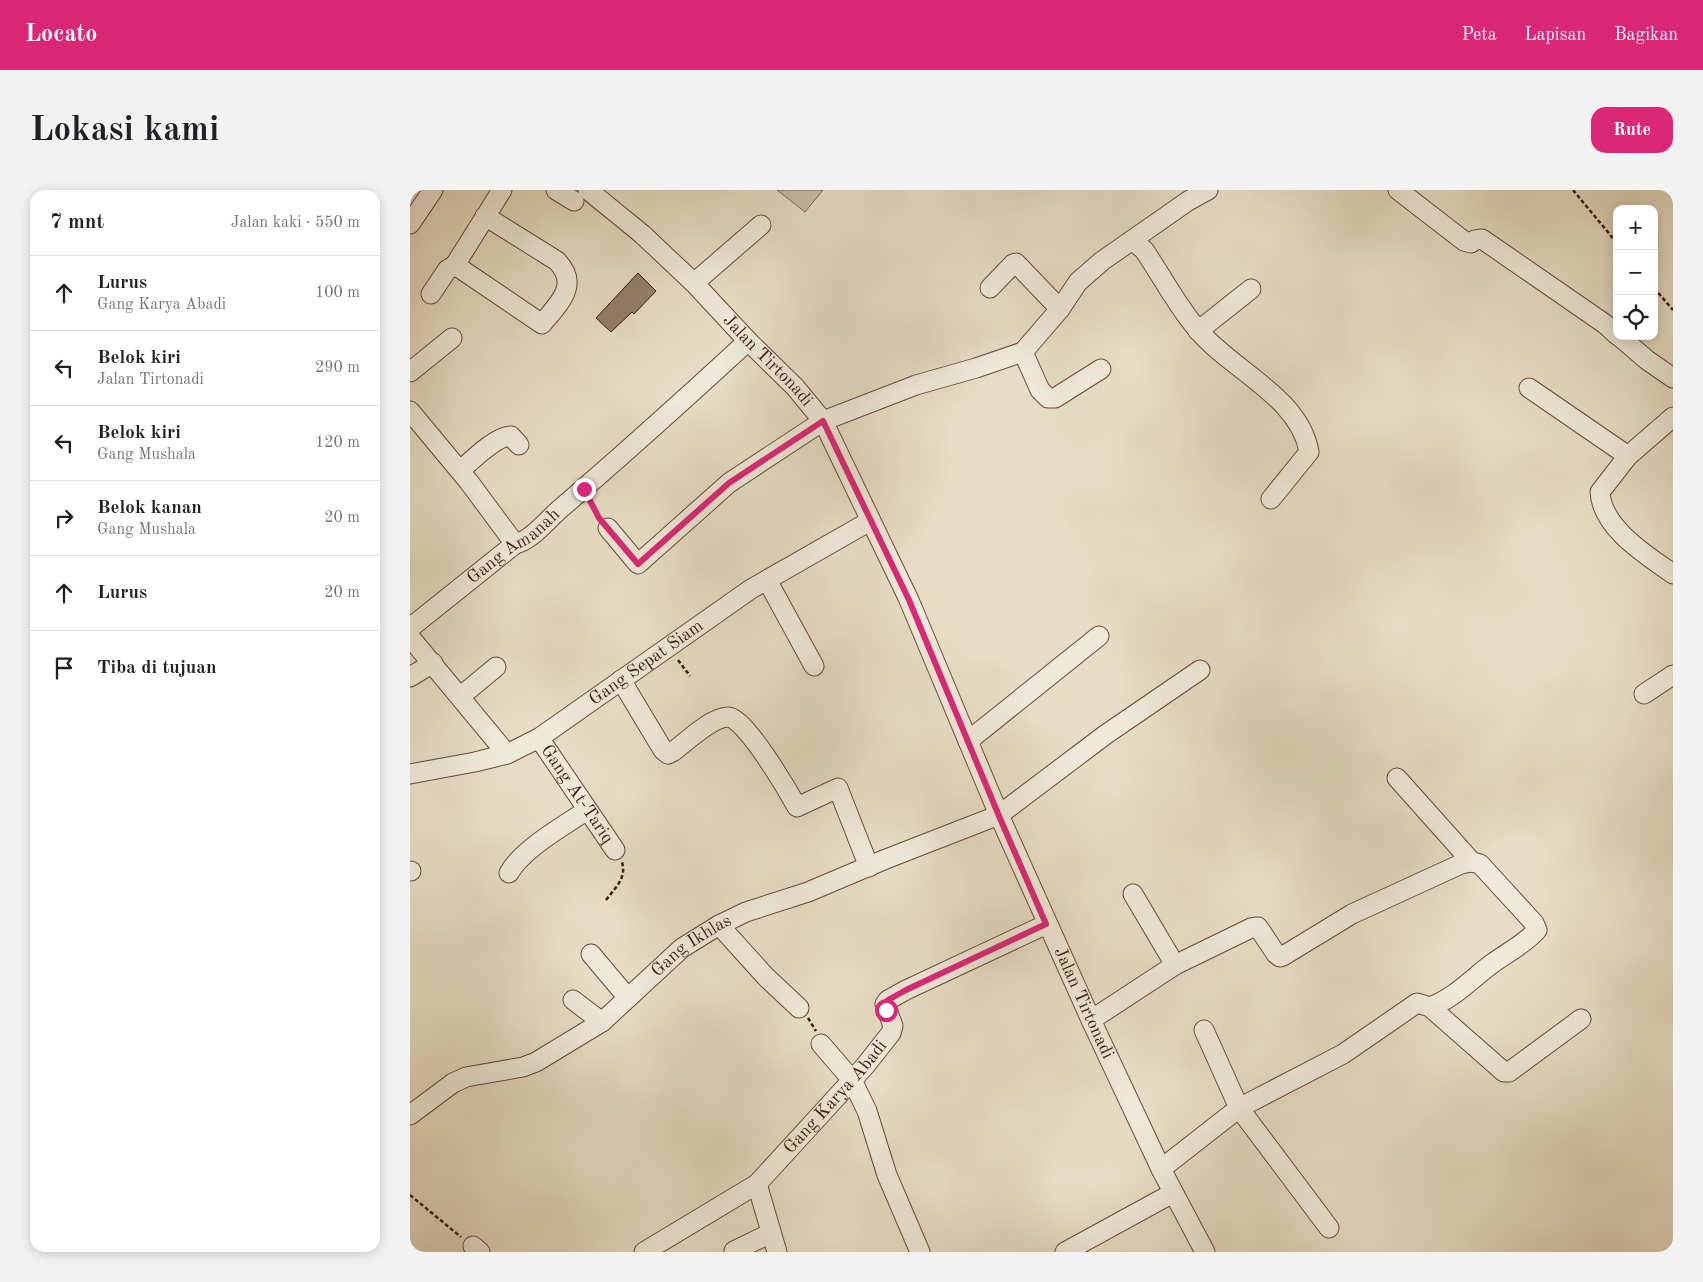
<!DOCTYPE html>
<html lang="id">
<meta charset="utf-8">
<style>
body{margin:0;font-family:"Old Standard TT",serif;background:#f2f2f2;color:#202124}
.controls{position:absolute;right:15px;top:15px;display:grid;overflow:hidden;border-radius:10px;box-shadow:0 2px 12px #0003}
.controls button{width:45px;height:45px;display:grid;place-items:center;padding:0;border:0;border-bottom:1px solid #e0e0e0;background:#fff;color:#202124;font:25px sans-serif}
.stop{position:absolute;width:15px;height:15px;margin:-11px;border:4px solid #db2777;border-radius:50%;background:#fff}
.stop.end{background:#db2777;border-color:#fff;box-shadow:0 1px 5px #0008}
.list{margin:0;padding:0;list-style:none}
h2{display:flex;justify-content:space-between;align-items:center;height:65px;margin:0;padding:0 20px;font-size:21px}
h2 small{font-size:16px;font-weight:400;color:#757577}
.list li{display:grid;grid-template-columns:32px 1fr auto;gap:15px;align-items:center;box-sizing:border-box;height:75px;padding:0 20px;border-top:1px solid #e0e0e0}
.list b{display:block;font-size:19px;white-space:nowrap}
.list p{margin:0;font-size:16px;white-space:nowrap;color:#757577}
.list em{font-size:16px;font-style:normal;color:#757577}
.icon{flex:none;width:28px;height:28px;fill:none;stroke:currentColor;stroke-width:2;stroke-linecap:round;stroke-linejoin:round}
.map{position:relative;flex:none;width:1263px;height:1062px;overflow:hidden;border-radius:15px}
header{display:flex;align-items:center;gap:30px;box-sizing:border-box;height:70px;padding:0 25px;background:#db2777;color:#fff}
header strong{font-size:24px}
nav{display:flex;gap:28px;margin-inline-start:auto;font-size:18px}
.intro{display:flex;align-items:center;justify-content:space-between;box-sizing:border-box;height:120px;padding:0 30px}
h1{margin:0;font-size:35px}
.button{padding:12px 22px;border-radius:15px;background:#db2777;color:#fff;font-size:18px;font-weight:700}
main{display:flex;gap:30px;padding:0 30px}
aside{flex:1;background:#fff;border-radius:15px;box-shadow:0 2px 12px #0003}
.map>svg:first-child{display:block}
</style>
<header>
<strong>Locato</strong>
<nav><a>Peta</a><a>Lapisan</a><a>Bagikan</a></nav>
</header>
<div class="intro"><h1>Lokasi kami</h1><a class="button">Rute</a></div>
<main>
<aside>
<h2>7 mnt<small>Jalan kaki · 550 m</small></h2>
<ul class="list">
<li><svg class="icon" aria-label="ahead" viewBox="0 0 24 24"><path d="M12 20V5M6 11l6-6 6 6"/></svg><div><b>Lurus</b><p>Gang Karya Abadi</p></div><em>100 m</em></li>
<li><svg class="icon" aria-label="left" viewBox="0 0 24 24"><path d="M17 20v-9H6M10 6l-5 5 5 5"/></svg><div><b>Belok kiri</b><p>Jalan Tirtonadi</p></div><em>290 m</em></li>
<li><svg class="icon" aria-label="left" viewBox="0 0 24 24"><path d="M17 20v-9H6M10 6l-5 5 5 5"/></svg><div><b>Belok kiri</b><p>Gang Mushala</p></div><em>120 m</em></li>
<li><svg class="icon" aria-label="right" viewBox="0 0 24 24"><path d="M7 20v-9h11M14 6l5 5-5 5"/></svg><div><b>Belok kanan</b><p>Gang Mushala</p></div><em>20 m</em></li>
<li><svg class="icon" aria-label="ahead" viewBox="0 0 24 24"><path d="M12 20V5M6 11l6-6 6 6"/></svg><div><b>Lurus</b></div><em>20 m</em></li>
<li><svg class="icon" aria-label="arrive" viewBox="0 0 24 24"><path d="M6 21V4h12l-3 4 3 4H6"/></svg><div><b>Tiba di tujuan</b></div></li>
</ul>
</aside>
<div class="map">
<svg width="1263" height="1062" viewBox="0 0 1263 1062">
<rect width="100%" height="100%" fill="#e7ddc4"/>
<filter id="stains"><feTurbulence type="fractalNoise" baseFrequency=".004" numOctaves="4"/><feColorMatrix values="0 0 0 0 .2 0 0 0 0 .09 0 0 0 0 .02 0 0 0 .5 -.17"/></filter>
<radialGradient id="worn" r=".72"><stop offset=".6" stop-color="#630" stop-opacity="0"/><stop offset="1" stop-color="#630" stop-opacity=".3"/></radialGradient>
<path fill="#cabca5" stroke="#836b58" d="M367,0H413L395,22Z"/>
<path fill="#957f6b" stroke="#3c1a0b" d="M228,83L246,101L224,124L222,122L201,142L186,128Z"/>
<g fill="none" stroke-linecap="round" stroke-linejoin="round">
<g stroke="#674b39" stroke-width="21">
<g id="minor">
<path d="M146,0L164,11"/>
<path id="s1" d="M178,0L232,44L284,93L338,151L385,197L413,231L499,410L589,625L681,830L751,979L795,1062"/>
<path d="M988,0L1054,51L1061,53L1065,50L1072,49L1195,134L1207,145"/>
<path d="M75,26L147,71C170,95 149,113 132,134L45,75L92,0"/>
<path d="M0,34L23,0"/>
<path d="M722,50L734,60C752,86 767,116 788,140C821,180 890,207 899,262L861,309"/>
<path d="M284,93L351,35"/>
<path d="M580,98L603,74L606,73L650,119"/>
<path d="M21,104L37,80L45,75"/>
<path d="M788,141L841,99"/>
<path d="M1209,146L1237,170L1263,188"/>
<path d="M613,162L630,200L638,208H645L691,179"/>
<path d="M0,182L42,148"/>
<path d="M1119,198L1218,266"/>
<path d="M0,221L59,292L105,354"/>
<path d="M1263,227L1218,266L1190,302C1192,338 1236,365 1263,384"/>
<path d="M50,281C61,271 86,246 101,246L109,255"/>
<path d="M198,338L228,374L319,293L413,231L506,195L566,178L613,162L650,119L668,92L692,71L778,11L798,0"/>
<path d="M357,390L404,476"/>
<path id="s2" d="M0,438L105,354C121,351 137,330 150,319C214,264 276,208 338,151"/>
<path d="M0,447L97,564"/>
<path d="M0,487L23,473"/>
<path d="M211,490L253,560L258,564L264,561C277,551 302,527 318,527C335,527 378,601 387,617L428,598L459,677"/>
<path d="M1234,504L1263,485"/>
<path d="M51,506L86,477"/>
<path id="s3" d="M129,548L205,660"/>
<path d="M558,551L689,446"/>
<path id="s4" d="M0,584L65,572L97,564L129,548L341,399L460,331"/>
<path d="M987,588L1062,672"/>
<path d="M0,681H1"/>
<path d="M99,683C112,659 154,636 177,620"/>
<path d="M723,704L765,775"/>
<path d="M309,735L356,787L389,818"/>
<path d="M181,764L218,808"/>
<path d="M163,810L192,832"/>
<path d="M681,830L765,775L841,738L848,737L866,764L870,767L873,766L942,724L1051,674L1062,672L1070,674L1124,733L1127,740C1115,754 1098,762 1083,773C1062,788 1045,808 1020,817"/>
<path d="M794,840L829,918L919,1038"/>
<path d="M411,854L442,890L457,921L477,985L510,1062"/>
<path id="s5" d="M0,925L43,893L56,887L113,877L126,872L192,832L272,758L309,735L336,722L398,702L476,669L589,625L695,545L790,480"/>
<path d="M751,979L829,918L933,864L1007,813L1020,817L1094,882H1099L1171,829"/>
<path d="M347,994L367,1062"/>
<path d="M63,1056L70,1062"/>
<path d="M324,1061L361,1043"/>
<path id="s6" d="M234,1062L347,994L455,876L481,843L483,836L475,814L478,810L496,800L637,734"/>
<path d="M655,1062L763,1003"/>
</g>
</g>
<g stroke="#3c1a0b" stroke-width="2.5" stroke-dasharray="4 2.5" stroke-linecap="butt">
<path d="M1163,0L1207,53"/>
<path d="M1244,98L1263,120"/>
<path d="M180,313L189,327"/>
<path d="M268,470L280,486"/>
<path d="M196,710C205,698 217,688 212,672"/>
<path d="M398,828L406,841"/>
<path d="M0,1005L51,1047"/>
</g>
<use href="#minor" stroke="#efe9d9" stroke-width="19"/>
</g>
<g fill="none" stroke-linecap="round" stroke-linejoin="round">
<path stroke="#db2777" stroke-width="6" d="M174,299L189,328L228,374L319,293L413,231L499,410L589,626L636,734L496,800L478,810L475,814L476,820"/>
</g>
<g text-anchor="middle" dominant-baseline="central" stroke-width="4.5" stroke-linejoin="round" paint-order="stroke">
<g font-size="18" fill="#3c1a0b" stroke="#efe9d9">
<text stroke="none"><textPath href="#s1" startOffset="248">Jalan Tirtonadi</textPath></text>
<text stroke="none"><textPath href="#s2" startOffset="132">Gang Amanah</textPath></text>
<text stroke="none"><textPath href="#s4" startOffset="266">Gang Sepat Siam</textPath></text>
<text stroke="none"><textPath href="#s3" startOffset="68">Gang At-Tariq</textPath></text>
<text stroke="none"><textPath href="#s5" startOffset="335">Gang Ikhlas</textPath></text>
<text stroke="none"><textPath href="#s1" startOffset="968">Jalan Tirtonadi</textPath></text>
<text stroke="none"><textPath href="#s6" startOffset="249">Gang Karya Abadi</textPath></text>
</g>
</g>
<rect width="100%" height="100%" filter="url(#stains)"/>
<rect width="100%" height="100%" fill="url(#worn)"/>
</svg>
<div class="controls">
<button>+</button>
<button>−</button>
<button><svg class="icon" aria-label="locate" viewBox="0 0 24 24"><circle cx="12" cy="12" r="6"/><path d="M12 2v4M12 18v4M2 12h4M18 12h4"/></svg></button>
</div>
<div class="stop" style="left:476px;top:820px"></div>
<div class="stop end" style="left:174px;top:299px"></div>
</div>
</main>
